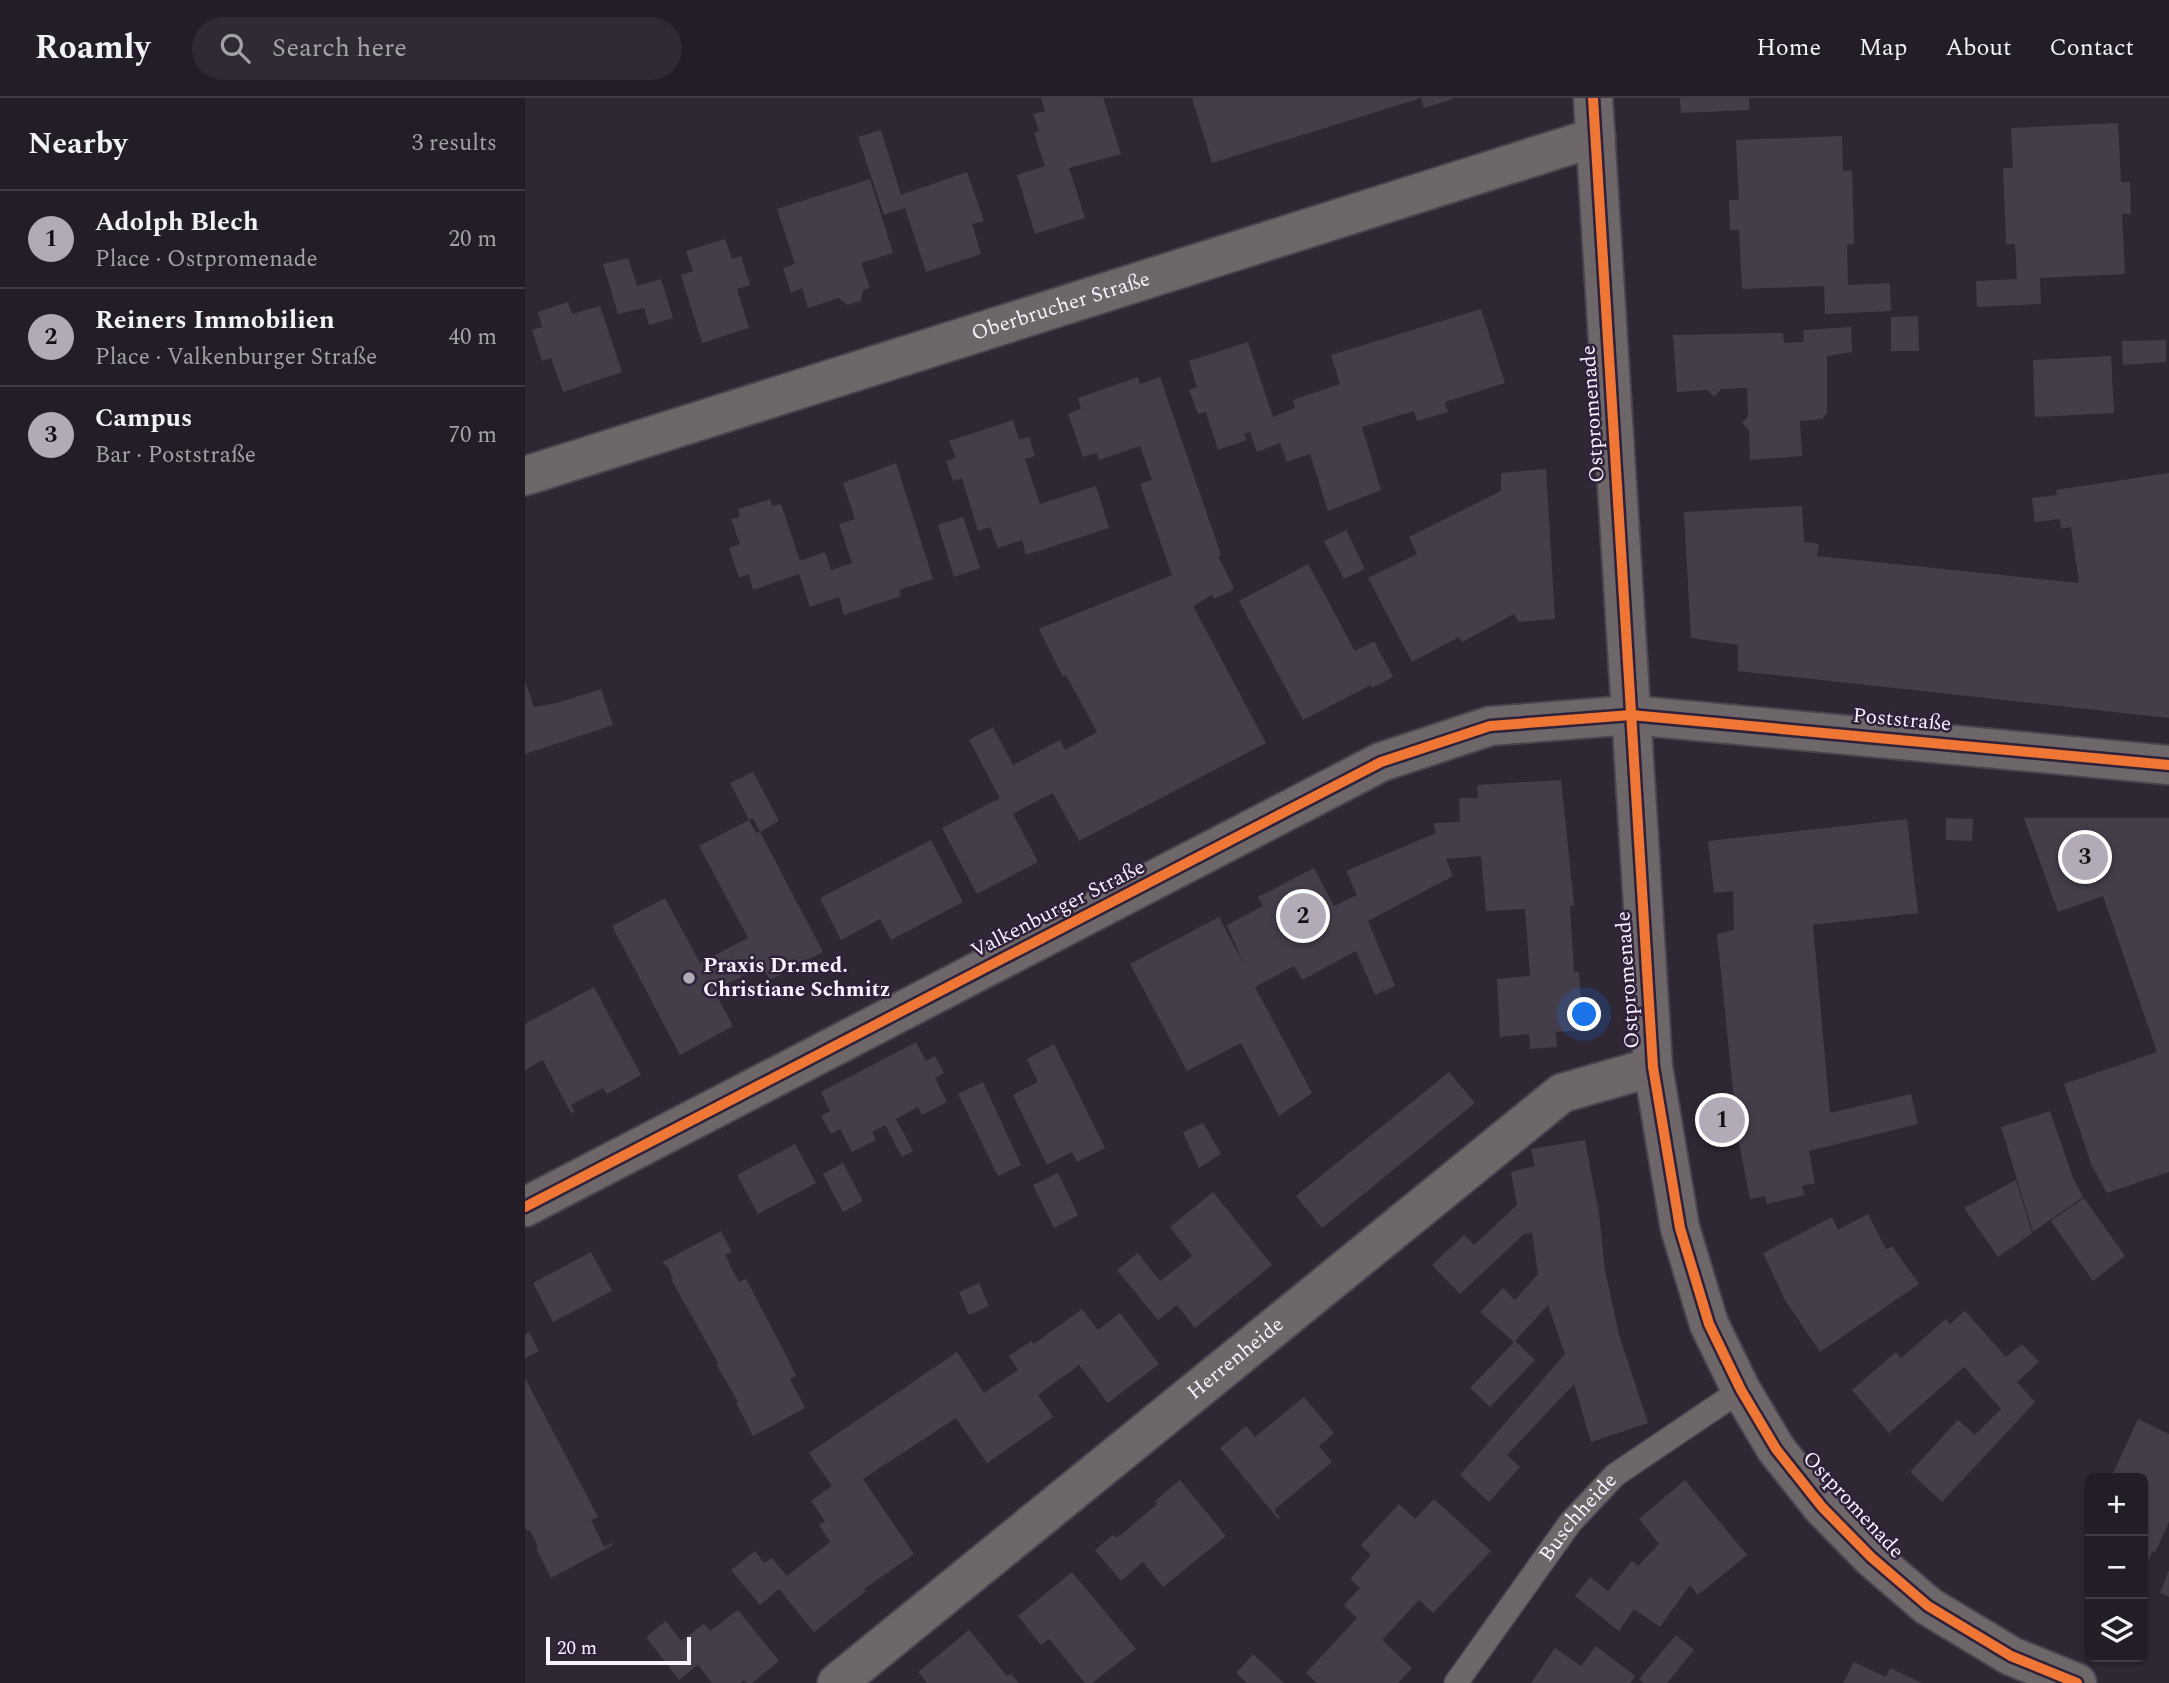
<!DOCTYPE html>
<meta charset="utf-8">
<style>
body{margin:0;font-family:Spectral,serif;background:#2f2a33;color:#f1f3f6}
.controls{position:absolute;right:21px;bottom:21px;display:grid;overflow:hidden;border-radius:10px;box-shadow:0 2px 5px #0004}
.controls button{width:63px;height:63px;display:grid;place-items:center;padding:0;border:0;border-bottom:2px solid #403b44;background:#231d27;color:#f1f3f6;font:35px sans-serif}
.scale{position:absolute;left:21px;bottom:18px;width:145px;box-sizing:border-box;padding-left:7px;border:4px solid #f8f1fe;border-top:0;font-size:19px;line-height:24px;white-space:nowrap;color:#f8f1fe;-webkit-text-stroke:5px #30213a;paint-order:stroke}
.you{position:absolute;left:1060px;top:917px;width:24px;height:24px;margin:-18px;border:5px solid #fff;border-radius:50%;background:#1a73e8;box-shadow:0 0 0 10px #1a73e833}
.badge{display:grid;place-items:center;width:46px;height:46px;border-radius:50%;background:#b2aab7;color:#111;font-size:23px;font-weight:700}
.pin{position:absolute;translate:-50% -50%;border:4px solid #fff;box-shadow:0 2px 7px #0006}
.list{margin:0;padding:0;list-style:none}
h2{display:flex;justify-content:space-between;align-items:center;height:91px;margin:0;padding:0 28px;font-size:30px}
h2 small{font-size:23px;font-weight:400;color:#a3a2a7}
.list li{display:grid;grid-template-columns:46px 1fr auto;gap:21px;align-items:center;box-sizing:border-box;height:98px;padding:0 28px;border-top:2px solid #403b44}
.list b{display:block;font-size:26px;white-space:nowrap}
.list p{margin:0;font-size:23px;white-space:nowrap;color:#a3a2a7}
.list em{font-size:23px;font-style:normal;color:#a3a2a7}
.icon{flex:none;width:38px;height:38px;fill:none;stroke:currentColor;stroke-width:2;stroke-linecap:round;stroke-linejoin:round}
.map{position:relative;flex:none;width:1644px;height:1585px;overflow:hidden}
header{display:flex;align-items:center;gap:42px;box-sizing:border-box;height:98px;padding:0 35px;background:#231d27;border-bottom:2px solid #403b44}
header strong{font-size:33px}
nav{display:flex;gap:38px;margin-inline-start:auto;font-size:24px}
.search{width:490px;height:63px;background:#2f2a33;display:flex;align-items:center;gap:18px;box-sizing:border-box;padding:0 24px;border-radius:38px;color:#a3a2a7;font-size:26px}
main{display:flex}
aside{flex:1;background:#231d27}
.map>svg:first-child{display:block}
</style>
<header>
<strong>Roamly</strong>
<div class="search"><svg class="icon" aria-label="search" viewBox="0 0 24 24"><circle cx="10" cy="10" r="6"/><path d="M15 15l6 6"/></svg>Search here</div>
<nav><a>Home</a><a>Map</a><a>About</a><a>Contact</a></nav>
</header>
<main>
<aside>
<h2>Nearby<small>3 results</small></h2>
<ul class="list">
<li><span class="badge">1</span><div><b>Adolph Blech</b><p>Place · Ostpromenade</p></div><em>20 m</em></li>
<li><span class="badge">2</span><div><b>Reiners Immobilien</b><p>Place · Valkenburger Straße</p></div><em>40 m</em></li>
<li><span class="badge">3</span><div><b>Campus</b><p>Bar · Poststraße</p></div><em>70 m</em></li>
</ul>
</aside>
<div class="map">
<svg width="1644" height="1585" viewBox="0 0 1644 1585">
<rect width="100%" height="100%" fill="#2f2734"/>
<g fill="#453e4a">
<path d="M516,0H578L596,56L544,70L560,120L510,136L492,77L520,68L509,35L514,33L508,16L520,13Z"/>
<path d="M667,0H893V1L687,65Z"/>
<path d="M896,0H928V1L899,10Z"/>
<path d="M1155,0H1224V12L1156,15Z"/>
<path d="M1593,25L1596,84H1605L1606,116H1597L1600,176L1515,180L1516,206L1452,209L1451,183L1492,181L1490,146H1481L1478,70H1488L1486,30Z"/>
<path d="M356,32L376,97L442,74L459,123L447,126L456,156L401,174L380,110L359,117L333,39Z"/>
<path d="M1317,38L1318,73L1327,72L1329,146L1322,147L1323,187L1365,185L1366,213L1300,216L1299,188L1217,191L1214,132H1205L1204,102H1214L1211,42Z"/>
<path d="M345,81L368,155L336,165L345,190L338,192L336,203L322,207L314,200L283,210L277,190L266,195L258,170L270,166L252,111Z"/>
<path d="M200,141L207,161L216,158L225,187L212,191L224,230L177,245L156,177L168,173L161,153Z"/>
<path d="M103,160L112,188L136,181L148,220L124,227L119,210L93,216L78,166Z"/>
<path d="M43,204L47,216L75,208L97,274L38,294L26,260L17,263L7,232L17,229L13,214Z"/>
<path d="M956,211L980,285L920,304L923,314L892,323L889,313L837,329L856,392L803,413L785,356L762,364L755,345L732,354L725,334L719,336L722,342L693,352L681,314L673,316L664,292L672,289L664,263L723,244L748,319L770,310L768,302L815,286L806,257Z"/>
<path d="M1393,218L1394,253H1366V219Z"/>
<path d="M1326,229L1327,254L1302,258V315L1297,321L1275,323L1277,358L1225,362L1224,332L1217,325L1223,318L1222,290L1196,291L1189,299L1182,292L1152,294L1148,237L1258,235L1259,245L1279,244L1278,232Z"/>
<path d="M1641,242V264L1598,267L1597,243Z"/>
<path d="M1586,258L1589,315L1510,319L1508,262Z"/>
<path d="M613,279L615,286L635,279L696,457L693,458L708,488V492L689,501L687,497L668,508L741,645L554,743L528,695L508,705L488,716L513,764L452,796L417,730L475,700L444,642L468,629L488,667L535,642L540,652L572,634L541,577L538,579L514,531L647,477L615,386L627,382L615,348L574,362L572,355L558,359L543,316L556,311L553,300Z"/>
<path d="M488,322L494,342L504,339L510,358L500,361L515,406L571,388L584,430L501,457L497,442L473,450L465,429L453,433L437,380L428,383L421,363L431,360L424,343Z"/>
<path d="M371,365L408,481L374,492L376,498L319,517L314,499L285,509L274,476L228,492L224,476L214,480L204,450L215,446L206,421L215,419L213,411L245,401L247,408L256,406L275,463L300,454L306,472L327,465L314,426L330,421L318,385Z"/>
<path d="M1021,371L1030,521L994,524L989,516L937,544L934,539L887,564L843,480L892,456L884,439L976,393V375Z"/>
<path d="M1644,375V620L1213,573V547L1166,540L1159,414L1277,408L1279,444L1294,446L1292,458L1554,485L1546,429L1536,431L1535,421L1510,424L1507,400L1532,397L1531,392Z"/>
<path d="M438,419L455,470L429,479L413,427Z"/>
<path d="M821,432L840,471L819,481L799,443Z"/>
<path d="M783,466L830,553L849,543L868,579L847,590L846,587L778,622L714,503Z"/>
<path d="M0,583L9,609L32,605L76,591L88,627L0,656Z"/>
<path d="M228,674L254,723L235,734L298,854L245,882L237,868L189,893L208,928L155,957L87,828L140,800L175,865L223,840L174,748L224,722L231,735L235,734L228,720L224,722L205,685Z"/>
<path d="M1036,682L1049,807L1045,808L1049,874H1054L1058,932L1031,934L1032,949L1005,951L1004,936L975,939L972,881L1005,878L1000,811L961,813L956,758L921,761L928,778L843,823L870,888L850,897L831,853L777,882L769,868L730,889L787,995L754,1018L716,945L662,973L605,866L694,819L719,867L702,827L738,808L733,799L789,770L809,808L832,797L821,773L911,735L909,725L935,724L934,700H953L952,687Z"/>
<path d="M1421,720L1448,721L1447,743L1421,742Z"/>
<path d="M1499,720H1644V1074L1582,1095L1567,1068L1539,986L1632,954L1578,798L1533,814Z"/>
<path d="M1382,721L1393,815L1288,827L1305,1015L1386,996L1393,1026L1284,1053L1290,1085L1277,1088L1280,1097L1242,1106L1240,1098L1225,1101L1213,1040L1192,836L1209,832L1208,793L1189,795L1183,743Z"/>
<path d="M406,742L438,804L366,842L355,821L316,842L295,800Z"/>
<path d="M69,889L116,977L82,996L78,990L46,1007L50,1013L46,1015L18,962L0,972V926Z"/>
<path d="M391,944L401,963L410,958L419,975L410,980L422,1004L397,1017L393,1009L371,1021L388,1053L377,1059L360,1027L347,1034L351,1042L327,1054L315,1031L306,1036L296,1018L305,1013L296,994Z"/>
<path d="M529,946L580,1050L552,1064L547,1054L522,1067L488,997L513,984L502,961Z"/>
<path d="M924,974L950,1005L797,1130L771,1098Z"/>
<path d="M458,984L496,1067L473,1078L433,996Z"/>
<path d="M1525,1013L1548,1080L1558,1099L1508,1134L1476,1029Z"/>
<path d="M678,1025L696,1056L674,1070L658,1034Z"/>
<path d="M1060,1042L1074,1116L1080,1172L1094,1237L1123,1325L1066,1344L1049,1286L982,1357L995,1369L964,1404L935,1377L1040,1256L1023,1207L990,1243L1010,1262L965,1309L945,1290L989,1244L955,1214L978,1190L990,1202L1013,1176L1007,1134L998,1137L935,1196L907,1167L939,1137L949,1147L992,1107L986,1074L1010,1068L1006,1051Z"/>
<path d="M270,1046L291,1085L233,1116L212,1077Z"/>
<path d="M318,1065L338,1103L318,1114L298,1076Z"/>
<path d="M533,1075L553,1117L529,1130L508,1087Z"/>
<path d="M1491,1082L1507,1135L1473,1159L1439,1110Z"/>
<path d="M688,1094L747,1167L670,1230L652,1207L633,1222L592,1172L613,1155L635,1183L667,1158L645,1129Z"/>
<path d="M1559,1100L1600,1158L1568,1183L1526,1123Z"/>
<path d="M1343,1116L1361,1151L1367,1148L1394,1186L1295,1254L1260,1202L1238,1155L1307,1119L1313,1132Z"/>
<path d="M196,1133L207,1154L200,1157L214,1184L221,1181L262,1259L271,1278L265,1281L280,1310L228,1338L211,1305L213,1304L191,1266L193,1265L146,1181L148,1180L141,1166L139,1167L138,1164Z"/>
<path d="M66,1154L87,1193L28,1224L8,1185Z"/>
<path d="M454,1185L464,1208L444,1217L434,1194Z"/>
<path d="M557,1211L573,1232L595,1215L634,1266L583,1305L554,1267L513,1297L528,1319L462,1365L431,1320L338,1381L389,1456L339,1491L341,1493L289,1534L254,1491L235,1507L206,1472L230,1453L239,1465L247,1460L262,1478L305,1444L294,1427L300,1423L286,1403L307,1388L284,1355L432,1254L459,1295L493,1272L484,1258L506,1243L509,1246Z"/>
<path d="M1440,1213L1481,1259L1497,1246L1514,1264L1492,1284L1510,1304L1417,1404L1385,1374L1433,1322L1450,1337L1476,1311L1439,1269L1364,1335L1327,1292L1371,1254L1376,1260L1421,1221L1425,1226Z"/>
<path d="M4,1234L14,1253L0,1260V1237Z"/>
<path d="M0,1280L73,1419L66,1422L79,1449L87,1445L88,1447L26,1480L11,1450L13,1449L5,1432L2,1433L0,1429Z"/>
<path d="M779,1299L809,1335L794,1348L807,1364L749,1412L755,1420L753,1421L695,1350L721,1328L730,1339Z"/>
<path d="M1613,1321L1644,1336V1424L1630,1454L1628,1453L1623,1463L1618,1461V1380H1586Z"/>
<path d="M655,1382L701,1438L638,1489L618,1464L596,1483L570,1452L588,1437L591,1440L596,1437L632,1406L630,1403Z"/>
<path d="M1160,1382L1222,1457L1173,1497L1165,1487L1135,1529L1109,1511L1094,1533L1050,1498L1065,1479L1083,1493L1107,1463L1113,1468L1134,1446L1114,1421Z"/>
<path d="M909,1401L966,1453L908,1515L894,1502L857,1542L887,1570L873,1585H792L781,1575L832,1520L819,1507L835,1490L825,1481L846,1457L836,1447L874,1406L890,1421Z"/>
<path d="M1644,1472V1499L1635,1495Z"/>
<path d="M547,1474L611,1551L567,1585H560L524,1541L516,1547L493,1518Z"/>
<path d="M213,1512L254,1563L227,1585H222L219,1582L215,1585H187L173,1567L154,1582L121,1539L141,1523L156,1543L179,1526L185,1533Z"/>
<path d="M444,1532L482,1578L486,1576L494,1585H402L393,1574Z"/>
<path d="M1151,1537L1169,1552L1142,1585H1119L1114,1581Z"/>
<path d="M1071,1548L1110,1578L1105,1585H1006L1030,1550L1056,1568Z"/>
<path d="M728,1556L759,1585H722L711,1575Z"/>
<path d="M1329,1564L1361,1579L1365,1570L1397,1585H1318Z"/>
</g>
<g fill="none" stroke-linecap="round" stroke-linejoin="round">
<g stroke="#4a444f" stroke-width="26">
<g id="service">
<path id="s1" d="M931,1585L1045,1425L1090,1377L1216,1292"/>
</g>
</g>
<g stroke="#4a444f" stroke-width="42">
<g id="minor">
<path id="s2" d="M0,378L1071,39"/>
<path d="M0,1109L856,664L965,628L1106,617L1644,667"/>
<path id="s3" d="M312,1585L1037,995L1128,969"/>
</g>
</g>
<g stroke="#4a444f" stroke-width="42">
<path id="tertiary" d="M1068,0L1128,969L1155,1130L1184,1226L1216,1292L1251,1351L1297,1409L1346,1459L1403,1508L1486,1558L1552,1585"/>
</g>
<use href="#service" stroke="#6d6769" stroke-width="23"/>
<use href="#minor" stroke="#6d6769" stroke-width="38"/>
<use href="#tertiary" stroke="#6d6769" stroke-width="38"/>
<g stroke="#30213a" stroke-width="15">
<g id="cycleway">
<path d="M1068,0L1128,969L1155,1130L1184,1226L1216,1292L1251,1351L1297,1409L1346,1459L1403,1508L1486,1558L1552,1585"/>
<path d="M0,1109L856,664L965,628L1106,617L1644,667"/>
</g>
</g>
<use href="#cycleway" stroke="#f07635" stroke-width="10"/>
</g>
<circle fill="#b2aab7" stroke="#30213a" stroke-width="2.5" cx="164" cy="880" r="7"/>
<g text-anchor="middle" dominant-baseline="central" stroke-width="5" stroke-linejoin="round" paint-order="stroke">
<g font-size="21" fill="#f8f1fe" stroke="#30213a">
<text stroke="none"><textPath href="#s2" startOffset="562">Oberbrucher Straße</textPath></text>
<text transform="translate(1068 316) rotate(-94)">Ostpromenade</text>
<text transform="translate(1377 622) rotate(5)">Poststraße</text>
<text transform="translate(533 811) rotate(-27)">Valkenburger Straße</text>
<text transform="translate(1103 882) rotate(-94)">Ostpromenade</text>
<text stroke="none"><textPath href="#s3" startOffset="514">Herrenheide</textPath></text>
<text transform="translate(1328 1407) rotate(47)">Ostpromenade</text>
<text stroke="none"><textPath href="#s1" startOffset="206">Buschheide</textPath></text>
</g>
<g font-size="21" font-weight="bold" fill="#f8f1fe" stroke="#30213a" text-anchor="start">
<text x="178" y="868">Praxis Dr.med.<tspan x="178" dy="24">Christiane Schmitz</tspan></text>
</g>
</g>
</svg>
<div class="controls">
<button>+</button>
<button>−</button>
<button><svg class="icon" aria-label="layers" viewBox="0 0 24 24"><path d="M12 4l9 5-9 5-9-5zM3 14l9 5 9-5"/></svg></button>
</div>
<div class="scale">20 m</div>
<div class="you"></div>
<div class="pin badge" style="left:1197px;top:1022px">1</div>
<div class="pin badge" style="left:778px;top:818px">2</div>
<div class="pin badge" style="left:1560px;top:759px">3</div>
</div>
</main>
